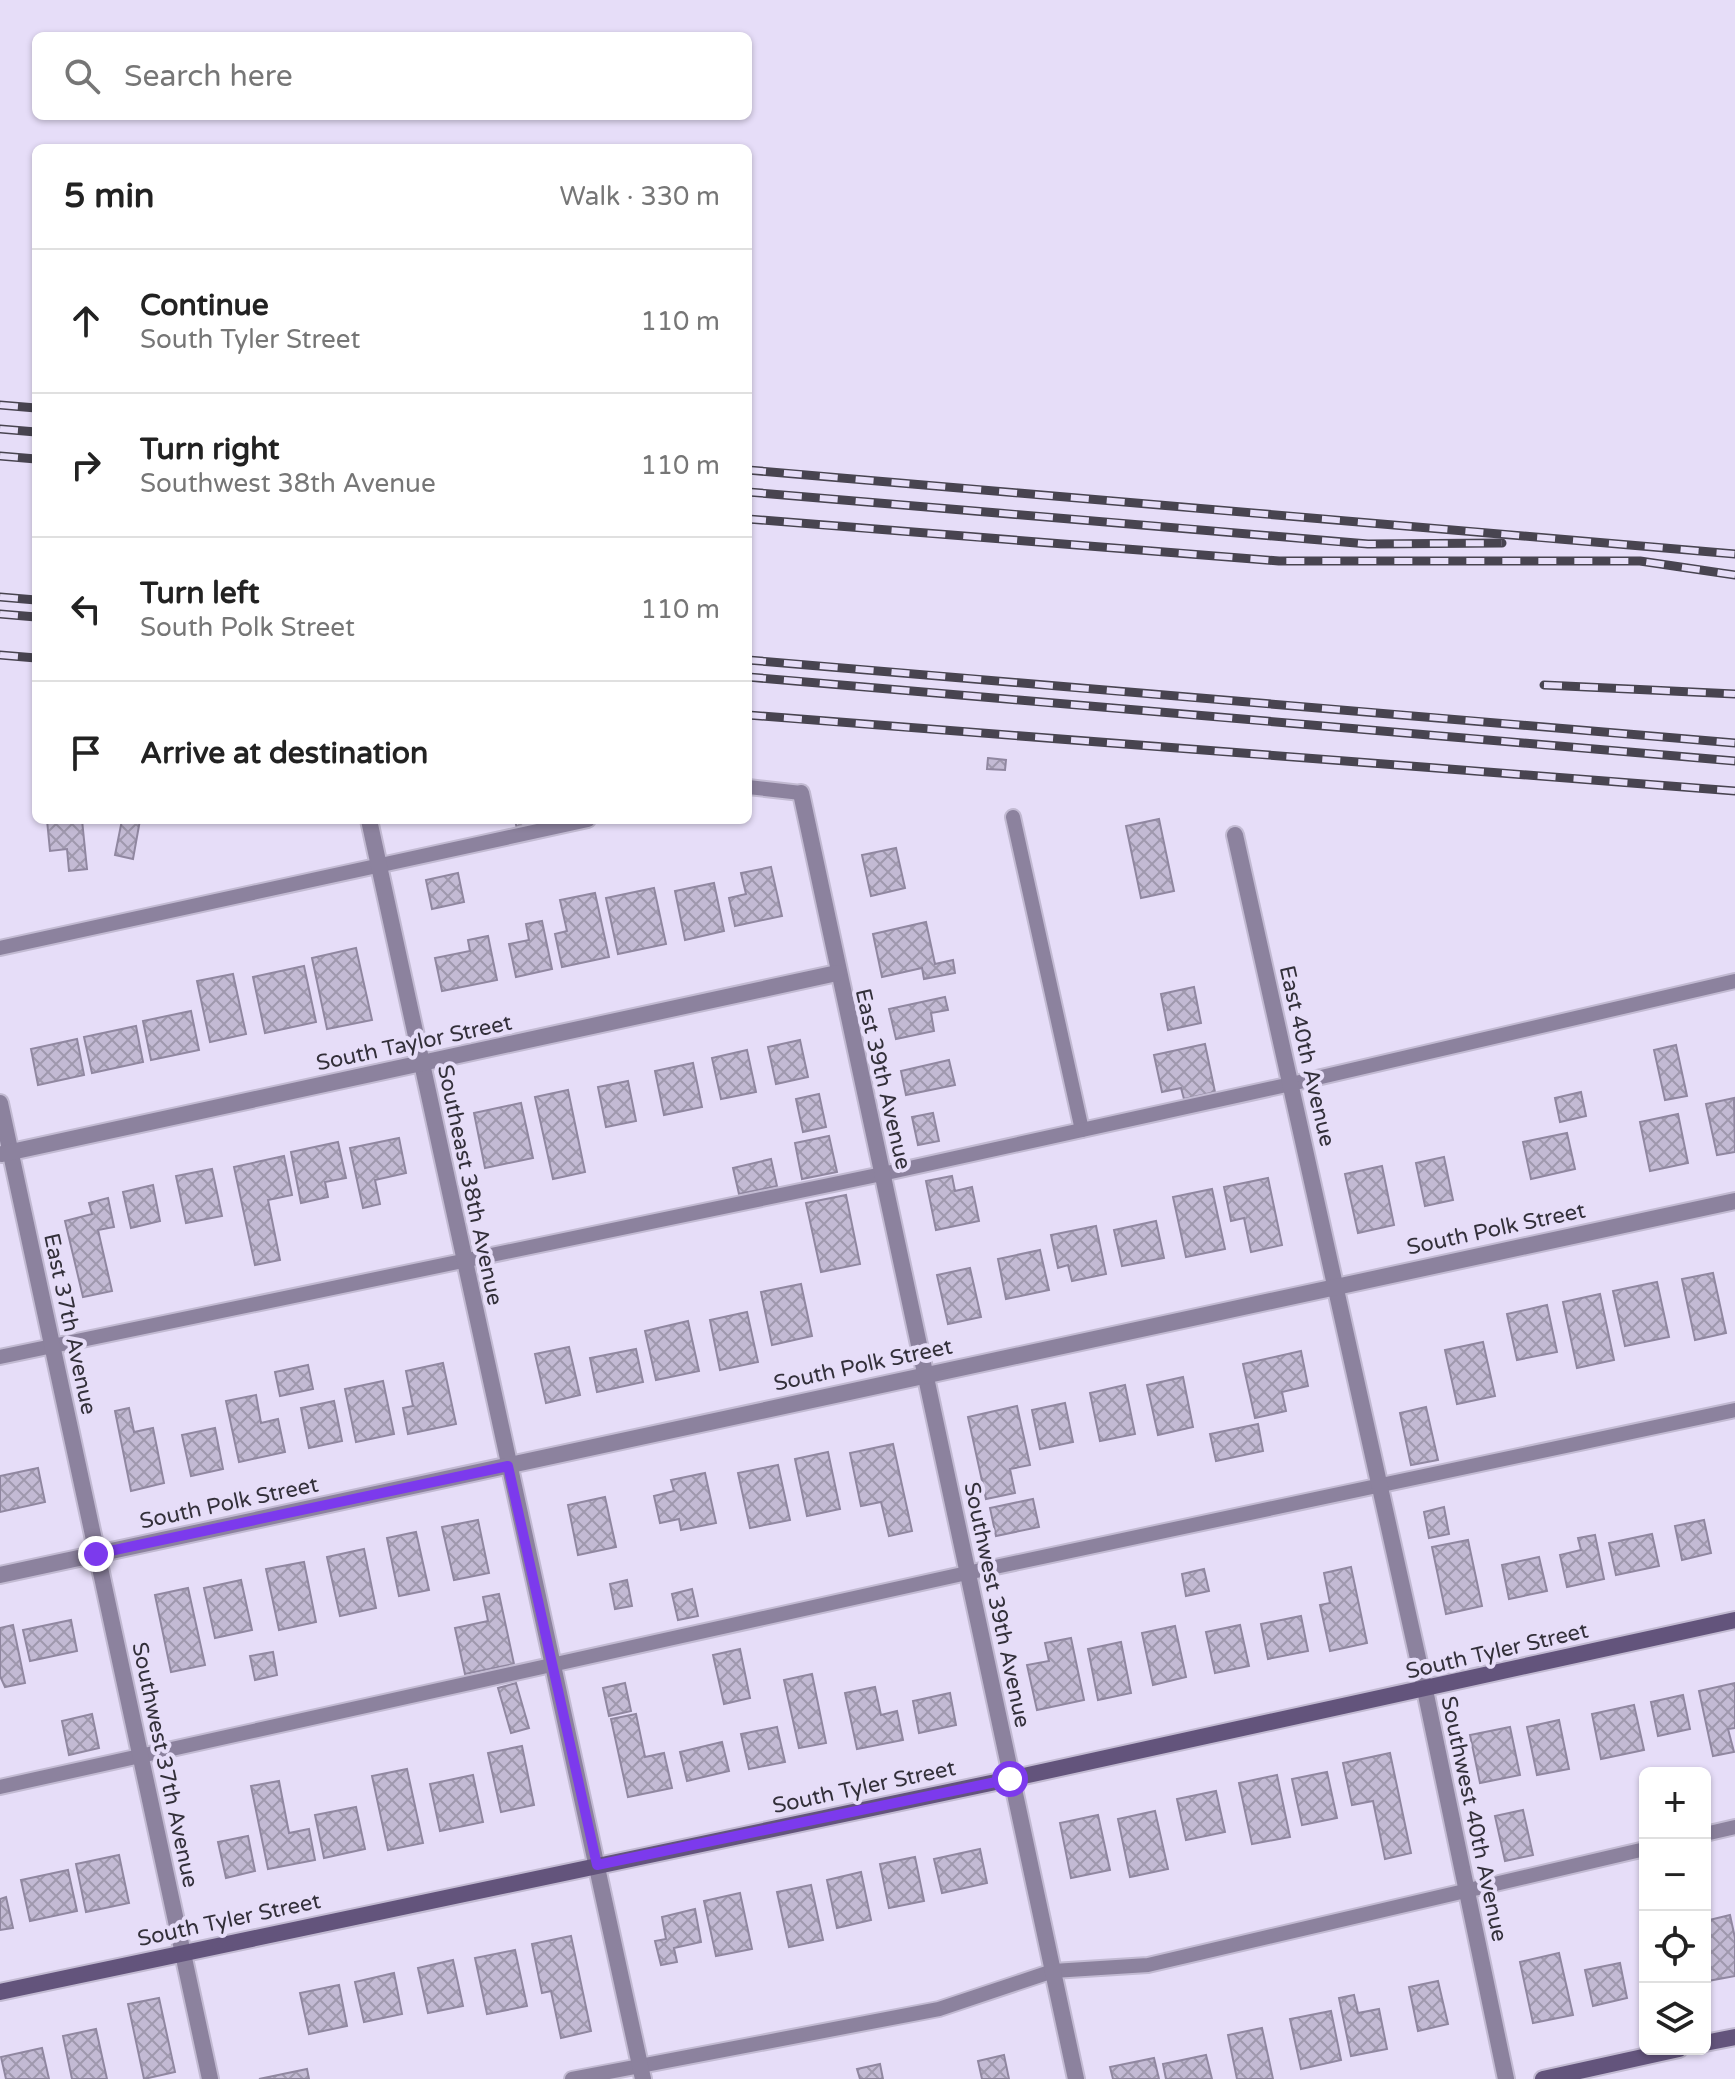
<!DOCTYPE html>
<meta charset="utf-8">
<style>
body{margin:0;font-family:"Varela Round",sans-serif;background:#f2f2f2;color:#222}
.controls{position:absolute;right:24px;bottom:24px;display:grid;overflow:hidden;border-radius:12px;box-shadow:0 2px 6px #0004}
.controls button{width:72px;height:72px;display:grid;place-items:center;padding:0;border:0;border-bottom:2px solid #e0e0e0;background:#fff;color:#222;font:40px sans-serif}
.stop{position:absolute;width:24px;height:24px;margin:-18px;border:6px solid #7c3aed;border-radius:50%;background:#fff}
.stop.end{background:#7c3aed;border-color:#fff;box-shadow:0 2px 8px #0008}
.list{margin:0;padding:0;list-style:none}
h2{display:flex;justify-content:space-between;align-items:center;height:104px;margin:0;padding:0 32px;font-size:34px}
h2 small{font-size:26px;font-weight:400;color:#767676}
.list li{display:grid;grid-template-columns:52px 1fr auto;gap:24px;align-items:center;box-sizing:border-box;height:144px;padding:0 32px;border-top:2px solid #e0e0e0}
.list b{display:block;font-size:30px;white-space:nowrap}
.list p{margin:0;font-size:26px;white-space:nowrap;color:#767676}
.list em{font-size:26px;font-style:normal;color:#767676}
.icon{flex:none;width:44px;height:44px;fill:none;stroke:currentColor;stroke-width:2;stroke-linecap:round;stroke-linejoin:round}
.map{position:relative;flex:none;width:1735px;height:2079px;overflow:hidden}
.search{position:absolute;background:#fff;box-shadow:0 2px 6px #0004;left:32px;top:32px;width:720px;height:88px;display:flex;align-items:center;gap:20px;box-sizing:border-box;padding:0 28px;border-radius:12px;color:#767676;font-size:30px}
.panel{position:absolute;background:#fff;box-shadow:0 2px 6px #0004;left:32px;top:144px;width:720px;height:680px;border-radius:12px}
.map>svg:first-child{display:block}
</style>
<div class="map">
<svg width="1735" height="2079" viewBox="0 0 1735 2079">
<defs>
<pattern id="building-cross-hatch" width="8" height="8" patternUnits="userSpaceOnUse" patternTransform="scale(2)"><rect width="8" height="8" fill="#c3bad4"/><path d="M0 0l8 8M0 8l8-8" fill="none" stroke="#9f98ad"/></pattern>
</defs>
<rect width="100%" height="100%" fill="#e6ddf8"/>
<g fill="url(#building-cross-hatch)" stroke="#9087a0" stroke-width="2">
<path d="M988,758L1006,760L1005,770L987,769Z"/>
<path d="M1159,819L1174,891L1141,898L1126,826Z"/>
<path d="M47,820H82L87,869L69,871L67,849L50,851Z"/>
<path d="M122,820H140L133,859L115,855Z"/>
<path d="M515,820H553V821L517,829Z"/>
<path d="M896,848L905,888L871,896L862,855Z"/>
<path d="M771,867L782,916L735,926L729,898L746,894L741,873Z"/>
<path d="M458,873L464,902L432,909L426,880Z"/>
<path d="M714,883L724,931L685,940L675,891Z"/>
<path d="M654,888L666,944L618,954L606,898Z"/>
<path d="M595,893L609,957L562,967L555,934L567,931L560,900Z"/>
<path d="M542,921L552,969L516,977L509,944L529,940L526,924Z"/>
<path d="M926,922L935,964L953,960L955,973L924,979L922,968L882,977L873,934Z"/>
<path d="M488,936L497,980L442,991L435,958L470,951L468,940Z"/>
<path d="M356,948L372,1020L327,1029L312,958Z"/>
<path d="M304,966L316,1022L265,1033L253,977Z"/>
<path d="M233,974L246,1034L210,1042L197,981Z"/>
<path d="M1194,987L1201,1023L1168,1030L1161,994Z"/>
<path d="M945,997L948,1010L931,1013L934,1031L896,1039L889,1009Z"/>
<path d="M191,1011L199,1050L151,1060L143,1021Z"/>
<path d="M136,1026L143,1062L92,1073L84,1037Z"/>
<path d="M77,1039L84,1075L38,1085L31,1049Z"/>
<path d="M800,1040L808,1077L776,1084L768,1047Z"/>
<path d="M1205,1044L1215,1092L1184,1099L1181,1088L1162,1092L1154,1055Z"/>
<path d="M1676,1045L1687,1096L1665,1100L1654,1050Z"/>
<path d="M747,1050L756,1092L721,1099L712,1058Z"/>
<path d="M949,1060L955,1085L906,1095L901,1071Z"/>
<path d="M693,1063L702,1107L664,1115L655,1071Z"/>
<path d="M628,1081L636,1121L606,1127L598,1087Z"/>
<path d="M568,1090L585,1172L553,1179L535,1097Z"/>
<path d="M1581,1092L1586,1116L1560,1122L1555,1098Z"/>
<path d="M819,1094L826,1127L803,1132L796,1099Z"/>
<path d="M1734,1098L1735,1152L1717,1155L1706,1104Z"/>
<path d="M521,1103L533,1158L485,1168L474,1113Z"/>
<path d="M933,1113L939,1141L918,1145L912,1117Z"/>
<path d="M1678,1114L1688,1163L1650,1171L1640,1122Z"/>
<path d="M1567,1133L1575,1169L1531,1179L1523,1142Z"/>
<path d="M829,1136L837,1172L802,1179L795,1143Z"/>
<path d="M399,1138L406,1173L375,1180L380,1204L363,1208L350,1148Z"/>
<path d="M338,1142L346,1178L325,1182L328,1197L301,1203L291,1152Z"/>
<path d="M284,1156L292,1195L268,1200L280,1260L255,1265L234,1167Z"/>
<path d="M1444,1157L1453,1200L1425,1206L1416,1163Z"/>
<path d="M771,1159L777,1186L739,1194L733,1168Z"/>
<path d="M1382,1166L1394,1225L1358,1233L1345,1174Z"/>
<path d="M212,1169L222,1216L186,1223L176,1176Z"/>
<path d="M952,1176L955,1191L972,1187L979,1221L936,1230L926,1181Z"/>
<path d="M1268,1178L1282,1245L1251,1252L1244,1218L1231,1221L1224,1187Z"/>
<path d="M153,1185L160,1221L131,1228L123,1192Z"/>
<path d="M1212,1189L1225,1249L1186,1257L1173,1197Z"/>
<path d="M846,1195L860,1264L821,1272L806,1203Z"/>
<path d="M108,1198L114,1227L98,1230L112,1291L83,1297L65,1221L92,1214L89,1203Z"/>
<path d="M1156,1221L1164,1258L1122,1266L1114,1230Z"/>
<path d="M1096,1226L1106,1274L1072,1281L1068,1265L1058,1268L1051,1235Z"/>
<path d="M1040,1250L1049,1290L1006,1299L998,1259Z"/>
<path d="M970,1268L981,1317L948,1324L937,1275Z"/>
<path d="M1713,1273L1726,1333L1695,1340L1682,1279Z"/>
<path d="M1657,1282L1669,1337L1625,1346L1613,1291Z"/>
<path d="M801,1284L812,1336L772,1345L761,1292Z"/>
<path d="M1600,1294L1614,1360L1577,1368L1563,1302Z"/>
<path d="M1547,1305L1557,1352L1517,1360L1507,1314Z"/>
<path d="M747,1312L758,1362L720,1370L710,1320Z"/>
<path d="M688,1321L699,1371L656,1380L645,1331Z"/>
<path d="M1483,1342L1495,1396L1457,1404L1445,1350Z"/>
<path d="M569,1347L580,1395L546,1403L535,1354Z"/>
<path d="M636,1349L643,1382L597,1392L590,1358Z"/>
<path d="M1301,1351L1308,1386L1282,1392L1286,1411L1255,1418L1243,1364Z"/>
<path d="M443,1363L456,1424L408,1434L403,1408L413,1406L406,1371Z"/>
<path d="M308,1365L313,1389L280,1396L275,1372Z"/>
<path d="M1183,1377L1193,1427L1158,1435L1147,1385Z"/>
<path d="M383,1381L394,1434L356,1442L345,1389Z"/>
<path d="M1125,1385L1135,1434L1100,1441L1090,1393Z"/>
<path d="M256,1395L261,1423L278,1419L285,1452L239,1462L226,1401Z"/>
<path d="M334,1401L342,1441L309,1448L301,1408Z"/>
<path d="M1065,1403L1073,1442L1040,1449L1032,1410Z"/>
<path d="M1017,1406L1030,1465L1010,1469L1015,1493L986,1499L968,1417Z"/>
<path d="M1426,1407L1438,1460L1411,1465L1400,1413Z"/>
<path d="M129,1408L134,1432L153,1428L164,1483L131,1491L115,1411Z"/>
<path d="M1258,1424L1263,1451L1216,1461L1210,1434Z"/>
<path d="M215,1428L223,1469L191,1476L182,1435Z"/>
<path d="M893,1444L912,1531L889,1536L881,1502L861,1506L850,1453Z"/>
<path d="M828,1452L840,1509L807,1516L795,1459Z"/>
<path d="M778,1465L790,1520L750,1528L738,1473Z"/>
<path d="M38,1468L45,1502L0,1512V1476Z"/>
<path d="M705,1473L716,1523L681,1530L679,1519L660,1523L654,1496L674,1491L671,1480Z"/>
<path d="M605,1497L616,1547L578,1555L568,1505Z"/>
<path d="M1033,1499L1039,1527L996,1536L990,1508Z"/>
<path d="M1444,1507L1449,1534L1429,1538L1424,1512Z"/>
<path d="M478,1520L489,1573L454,1580L442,1527Z"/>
<path d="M1704,1520L1711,1553L1682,1560L1675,1526Z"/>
<path d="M416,1532L429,1590L399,1596L387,1538Z"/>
<path d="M1652,1534L1659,1566L1616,1575L1609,1543Z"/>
<path d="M1595,1535L1604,1579L1567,1587L1560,1555L1581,1550L1578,1538Z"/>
<path d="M1468,1540L1482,1606L1446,1614L1432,1547Z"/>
<path d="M364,1549L376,1608L340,1616L327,1557Z"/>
<path d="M1539,1557L1547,1591L1509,1599L1502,1565Z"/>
<path d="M304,1562L316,1622L279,1630L266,1569Z"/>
<path d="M1351,1567L1367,1643L1330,1651L1320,1605L1330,1603L1324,1573Z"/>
<path d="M1204,1569L1209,1591L1186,1596L1182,1574Z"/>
<path d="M241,1580L252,1630L215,1638L204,1588Z"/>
<path d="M627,1580L632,1606L615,1609L610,1584Z"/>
<path d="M188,1588L205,1665L171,1672L155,1595Z"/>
<path d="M692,1589L698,1616L678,1620L672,1594Z"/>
<path d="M499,1594L514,1664L465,1674L455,1628L488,1621L483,1597Z"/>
<path d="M1301,1616L1308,1651L1268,1659L1261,1624Z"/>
<path d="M71,1620L77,1651L30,1661L23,1630Z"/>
<path d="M13,1625L25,1683L5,1687L0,1676V1628Z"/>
<path d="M1240,1625L1249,1666L1215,1673L1206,1632Z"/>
<path d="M1175,1626L1186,1677L1153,1685L1142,1633Z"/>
<path d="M1071,1638L1084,1700L1037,1710L1027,1665L1049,1661L1045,1643Z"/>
<path d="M1121,1642L1131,1693L1098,1700L1088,1649Z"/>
<path d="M740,1649L750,1698L724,1704L713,1655Z"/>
<path d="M273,1652L277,1675L255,1680L250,1656Z"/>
<path d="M812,1674L826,1743L799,1748L784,1680Z"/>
<path d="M516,1683L529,1728L511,1733L498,1688Z"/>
<path d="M625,1683L631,1711L609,1716L603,1688Z"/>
<path d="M1735,1683V1728L1728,1729L1734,1752L1713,1756L1699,1691Z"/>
<path d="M875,1687L881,1715L897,1711L903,1740L857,1749L845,1693Z"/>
<path d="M950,1693L956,1725L919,1733L913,1701Z"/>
<path d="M1683,1695L1690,1729L1658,1736L1651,1702Z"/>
<path d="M1634,1705L1644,1750L1601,1759L1592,1714Z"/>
<path d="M92,1714L99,1748L69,1755L62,1721Z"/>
<path d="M636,1714L645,1757L664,1753L672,1788L628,1797L611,1719Z"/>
<path d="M1559,1720L1569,1769L1537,1775L1527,1727Z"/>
<path d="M777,1727L785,1762L749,1769L741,1734Z"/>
<path d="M1510,1727L1520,1775L1480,1783L1470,1735Z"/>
<path d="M722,1742L729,1771L687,1781L680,1752Z"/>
<path d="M522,1746L534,1805L501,1812L488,1753Z"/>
<path d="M1390,1753L1411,1853L1385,1859L1373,1801L1352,1805L1343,1763Z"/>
<path d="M407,1769L423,1843L388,1850L372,1776Z"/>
<path d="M1327,1772L1337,1818L1302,1825L1292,1779Z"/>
<path d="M473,1775L483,1822L440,1831L430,1784Z"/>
<path d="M1277,1775L1290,1837L1252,1844L1239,1783Z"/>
<path d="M279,1781L289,1833L309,1829L315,1860L268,1869L251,1786Z"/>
<path d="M1216,1791L1225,1832L1186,1840L1177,1799Z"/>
<path d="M356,1807L365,1849L324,1858L315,1815Z"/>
<path d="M1523,1810L1533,1855L1505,1861L1495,1816Z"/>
<path d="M1155,1811L1168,1869L1130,1877L1118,1819Z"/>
<path d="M1098,1815L1110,1870L1071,1878L1060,1823Z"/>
<path d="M248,1836L255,1871L226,1878L218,1842Z"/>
<path d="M980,1849L987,1883L942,1893L934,1859Z"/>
<path d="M119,1855L129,1903L86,1912L76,1864Z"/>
<path d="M915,1857L924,1901L889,1908L880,1864Z"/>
<path d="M68,1870L77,1911L30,1921L21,1880Z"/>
<path d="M861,1872L871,1920L837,1928L827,1880Z"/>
<path d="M811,1885L823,1940L789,1947L777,1892Z"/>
<path d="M740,1893L752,1949L716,1956L704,1901Z"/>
<path d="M6,1897L13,1928L0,1930V1899Z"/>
<path d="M695,1909L701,1942L674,1948L677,1962L661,1965L655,1941L666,1939L662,1917Z"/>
<path d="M1730,1915L1735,1938V1976L1708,1981L1705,1921Z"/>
<path d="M571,1936L591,2031L561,2038L551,1991L542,1993L532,1944Z"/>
<path d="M515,1950L527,2006L487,2014L475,1958Z"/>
<path d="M1559,1953L1573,2015L1533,2023L1520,1962Z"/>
<path d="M453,1960L463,2006L428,2013L418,1968Z"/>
<path d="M1620,1963L1627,1998L1593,2006L1585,1970Z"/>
<path d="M394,1973L402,2014L364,2022L355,1982Z"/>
<path d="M1438,1981L1448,2024L1418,2031L1409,1987Z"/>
<path d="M339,1985L347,2026L309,2034L300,1993Z"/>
<path d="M1354,1995L1358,2013L1379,2009L1387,2049L1351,2056L1339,1998Z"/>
<path d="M159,1998L175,2072L144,2079L128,2004Z"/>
<path d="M1331,2011L1341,2060L1301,2069L1290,2019Z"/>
<path d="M1262,2028L1273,2079H1237L1228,2035Z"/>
<path d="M96,2029L107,2079H72L63,2036Z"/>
<path d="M42,2048L49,2079H6L1,2057Z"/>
<path d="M1004,2055L1009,2079H982L978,2061Z"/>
<path d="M1206,2055L1212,2079H1166L1163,2064Z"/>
<path d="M1154,2058L1159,2079H1113L1110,2067Z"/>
<path d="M880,2064L883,2079H860L857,2069Z"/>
<path d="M307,2069L309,2079H259Z"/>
</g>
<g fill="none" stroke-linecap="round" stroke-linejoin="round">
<g stroke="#c2bad2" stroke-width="18">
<g id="lane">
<path d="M748,787L801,793"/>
<path d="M1013,817L1082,1130"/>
<path d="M0,948L588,820"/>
<path d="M0,1357L882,1174L1291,1084L1735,981"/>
<path d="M0,1787L967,1573L1735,1410"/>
<path d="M1705,1834L1735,1827"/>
<path d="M572,2079L939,2009L1053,1971L1148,1965L1645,1849"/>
</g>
</g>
<g stroke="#c2bad2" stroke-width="20">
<g id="street">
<path d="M801,793L1076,2079"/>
<path d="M369,820L643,2079"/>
<path d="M1235,835L1425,1690L1506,2079"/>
<path d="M0,1103L210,2079"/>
<path d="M2,1154L837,973"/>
<path d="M0,1575L1735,1201"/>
</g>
</g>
<g stroke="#c2bad2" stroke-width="20">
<g id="secondary">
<path d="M0,1992L1010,1779L1735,1620"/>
<path d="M1705,2043L1735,2037"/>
<path d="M1543,2079L1679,2049"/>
</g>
</g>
<use href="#lane" stroke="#8c829e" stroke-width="14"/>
<use href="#street" stroke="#8c829e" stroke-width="16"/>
<use href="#secondary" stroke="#63547c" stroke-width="16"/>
<g stroke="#484450" stroke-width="9">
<g id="rail">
<path d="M0,405L36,408"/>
<path d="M0,429L36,432"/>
<path d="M0,456L36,459"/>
<path d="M748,470L1735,554"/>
<path d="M748,492L1368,544L1502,543"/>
<path d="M748,519L1279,561H1640L1735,575"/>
<path d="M0,597L36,600"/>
<path d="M0,614L36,617"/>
<path d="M0,655L36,658"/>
<path d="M748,660L1735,743"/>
<path d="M748,677L1735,761"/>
<path d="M1544,685L1735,694"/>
<path d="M748,715L1735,791"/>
</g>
</g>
<use href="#rail" stroke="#e6ddf8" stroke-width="6" stroke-dasharray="18" stroke-linecap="butt"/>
</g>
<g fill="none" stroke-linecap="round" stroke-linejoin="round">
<path stroke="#7c3aed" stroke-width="10" d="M96,1554L508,1466L597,1865L1010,1779"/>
</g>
<g text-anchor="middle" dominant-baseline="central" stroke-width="8" stroke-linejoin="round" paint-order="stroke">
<g font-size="22" fill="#33303a" stroke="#e6ddf8">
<text transform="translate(414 1043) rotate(-12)">South Taylor Street</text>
<text transform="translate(1307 1056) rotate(77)">East 40th Avenue</text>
<text transform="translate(883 1079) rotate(77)">East 39th Avenue</text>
<text transform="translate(470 1185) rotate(78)">Southeast 38th Avenue</text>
<text transform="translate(1496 1229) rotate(-12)">South Polk Street</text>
<text transform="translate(70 1324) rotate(78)">East 37th Avenue</text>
<text transform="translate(863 1365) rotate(-12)">South Polk Street</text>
<text transform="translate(229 1503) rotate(-12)">South Polk Street</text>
<text transform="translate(997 1605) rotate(78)">Southwest 39th Avenue</text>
<text transform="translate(1497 1651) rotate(-13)">South Tyler Street</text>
<text transform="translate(165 1765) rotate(78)">Southwest 37th Avenue</text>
<text transform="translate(864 1787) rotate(-12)">South Tyler Street</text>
<text transform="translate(1474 1819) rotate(78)">Southwest 40th Avenue</text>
<text transform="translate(229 1920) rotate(-12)">South Tyler Street</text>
</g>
</g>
</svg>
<div class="controls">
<button>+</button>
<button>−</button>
<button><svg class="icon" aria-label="locate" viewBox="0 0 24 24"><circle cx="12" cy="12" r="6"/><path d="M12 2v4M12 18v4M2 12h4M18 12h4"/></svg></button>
<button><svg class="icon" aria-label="layers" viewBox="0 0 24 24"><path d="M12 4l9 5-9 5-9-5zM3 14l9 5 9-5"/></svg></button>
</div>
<div class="stop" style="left:1010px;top:1779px"></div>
<div class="stop end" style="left:96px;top:1554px"></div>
<div class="search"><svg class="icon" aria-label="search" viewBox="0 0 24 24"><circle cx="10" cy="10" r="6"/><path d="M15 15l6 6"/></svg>Search here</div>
<section class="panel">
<h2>5 min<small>Walk · 330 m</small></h2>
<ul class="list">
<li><svg class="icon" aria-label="ahead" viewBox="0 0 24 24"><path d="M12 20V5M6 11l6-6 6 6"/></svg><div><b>Continue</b><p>South Tyler Street</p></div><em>110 m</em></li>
<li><svg class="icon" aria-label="right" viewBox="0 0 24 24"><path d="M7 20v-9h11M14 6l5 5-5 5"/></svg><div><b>Turn right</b><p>Southwest 38th Avenue</p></div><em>110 m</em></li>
<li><svg class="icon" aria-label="left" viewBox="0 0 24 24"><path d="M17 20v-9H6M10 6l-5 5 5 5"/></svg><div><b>Turn left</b><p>South Polk Street</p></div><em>110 m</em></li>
<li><svg class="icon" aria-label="arrive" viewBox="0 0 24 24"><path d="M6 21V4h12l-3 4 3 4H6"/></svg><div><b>Arrive at destination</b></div></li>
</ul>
</section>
</div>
